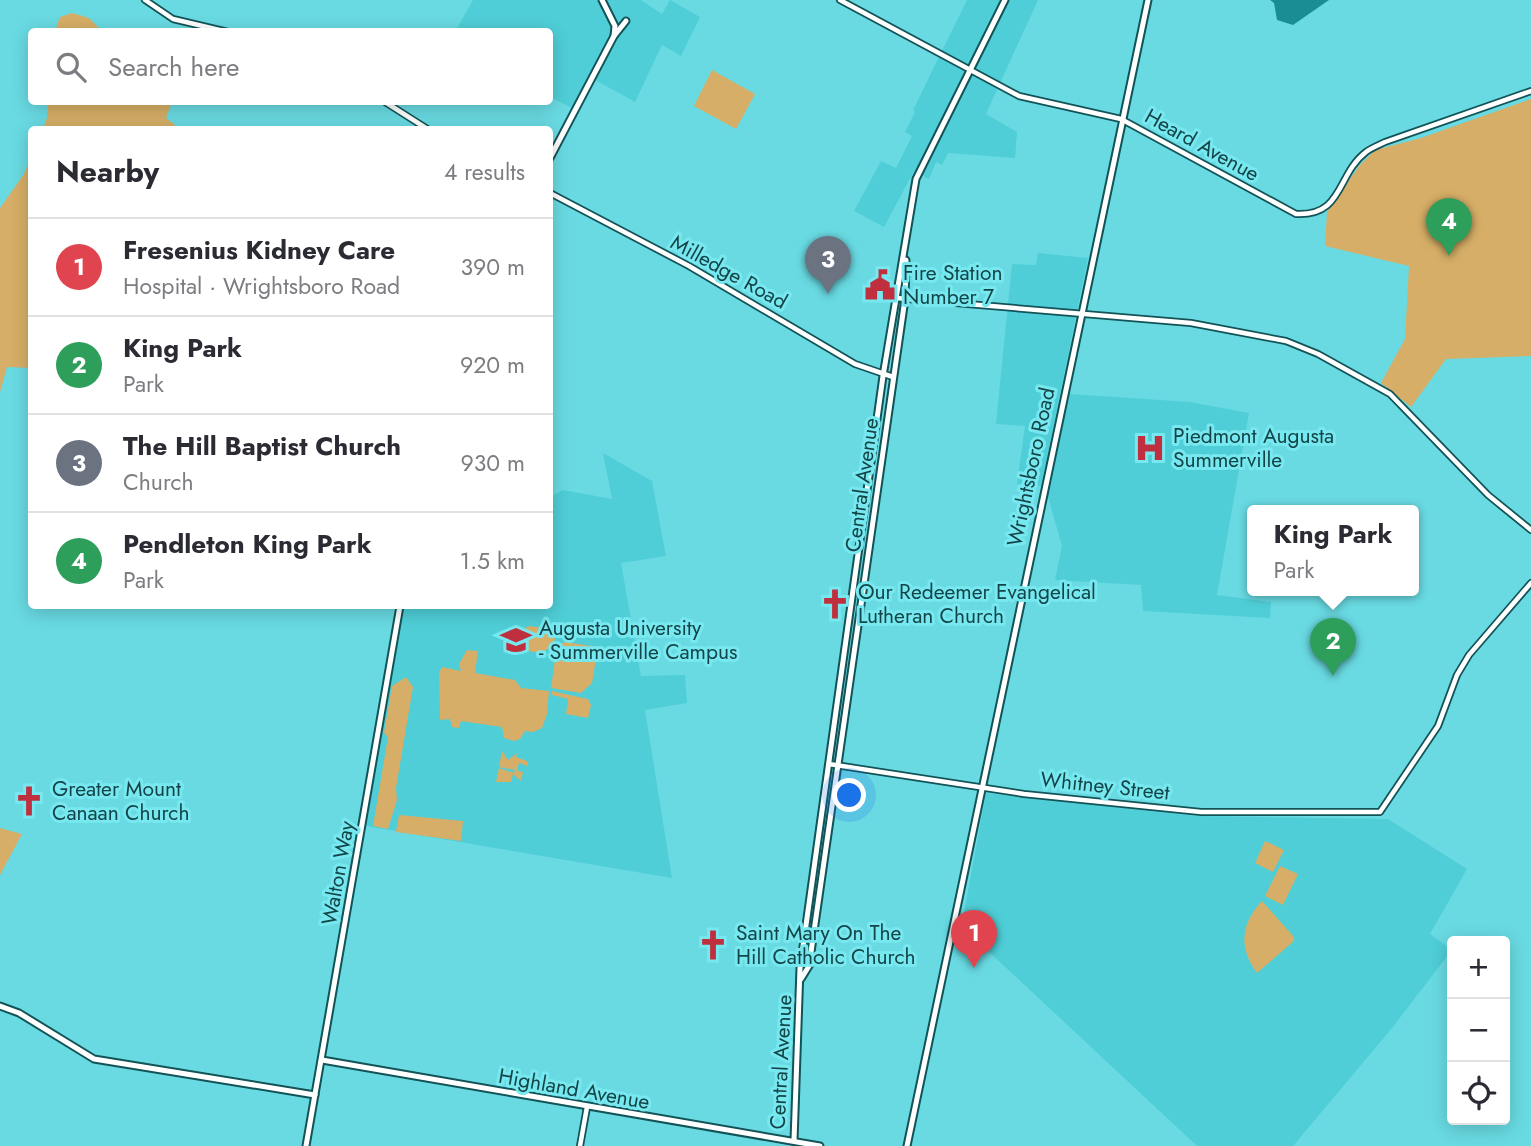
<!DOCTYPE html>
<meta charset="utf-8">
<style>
body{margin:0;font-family:Jost,sans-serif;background:#f7f7f7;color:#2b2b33}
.controls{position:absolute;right:21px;bottom:21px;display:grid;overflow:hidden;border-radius:7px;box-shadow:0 4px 18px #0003}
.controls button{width:63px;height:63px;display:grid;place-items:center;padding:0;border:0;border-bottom:2px solid #e1e1e2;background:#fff;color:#2b2b33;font:35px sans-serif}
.you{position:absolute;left:850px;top:796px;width:24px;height:24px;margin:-18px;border:5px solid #fff;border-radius:50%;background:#1a73e8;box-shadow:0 0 0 10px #1a73e833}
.badge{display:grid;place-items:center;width:46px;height:46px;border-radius:50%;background:#ea580c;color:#fff;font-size:23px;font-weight:700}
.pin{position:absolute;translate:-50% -58px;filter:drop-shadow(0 2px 4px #0008)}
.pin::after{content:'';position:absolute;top:37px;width:24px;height:21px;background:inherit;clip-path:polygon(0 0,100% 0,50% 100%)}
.popup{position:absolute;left:1247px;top:505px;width:172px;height:91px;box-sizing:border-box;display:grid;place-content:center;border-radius:7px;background:#fff;filter:drop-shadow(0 2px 5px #0005);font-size:23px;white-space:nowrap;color:#7c7c81}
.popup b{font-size:26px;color:#2b2b33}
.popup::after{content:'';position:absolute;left:50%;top:100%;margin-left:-14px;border:14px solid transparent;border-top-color:#fff}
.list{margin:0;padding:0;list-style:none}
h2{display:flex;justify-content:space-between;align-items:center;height:91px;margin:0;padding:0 28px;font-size:30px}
h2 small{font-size:23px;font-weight:400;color:#7c7c81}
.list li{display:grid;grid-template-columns:46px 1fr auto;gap:21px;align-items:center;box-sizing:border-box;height:98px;padding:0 28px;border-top:2px solid #e1e1e2}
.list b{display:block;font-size:26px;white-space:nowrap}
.list p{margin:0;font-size:23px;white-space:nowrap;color:#7c7c81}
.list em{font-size:23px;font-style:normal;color:#7c7c81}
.icon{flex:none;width:38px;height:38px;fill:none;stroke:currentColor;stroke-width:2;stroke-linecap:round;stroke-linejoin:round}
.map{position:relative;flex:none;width:1531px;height:1146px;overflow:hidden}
.search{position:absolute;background:#fff;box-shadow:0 4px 18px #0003;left:28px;top:28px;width:525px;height:77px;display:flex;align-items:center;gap:18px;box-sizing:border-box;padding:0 24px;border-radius:7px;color:#7c7c81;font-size:26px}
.panel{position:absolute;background:#fff;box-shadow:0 4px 18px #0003;left:28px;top:126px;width:525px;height:483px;border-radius:7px}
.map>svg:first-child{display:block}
</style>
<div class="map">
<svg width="1531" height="1146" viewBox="0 0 1531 1146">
<rect width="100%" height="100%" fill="#69dae2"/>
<g fill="#4fced7">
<path d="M473,0H641L662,14L670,0L700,17L681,56L662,45L635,102L588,76L572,108L550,97V32H455Z"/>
<path d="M967,0H1038L986,114L1017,132L1015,158L948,153L942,165L936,162L929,179L914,171L884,227L854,211L881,161L896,168L912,136L905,132L915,112L913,110Z"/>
<path d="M1038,253L1088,258L1041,486L1017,484L1025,426L996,424L1012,264L1036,265Z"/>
<path d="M1070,394L1190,402L1249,413L1217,595L1271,602L1270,618L1143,611L1141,585L1055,580L1062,546L1047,493Z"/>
<path d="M603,453L652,481L666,556L621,563L641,676L685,675L687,703L645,710L672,878L366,826L404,606H550V497L563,490L612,499Z"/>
<path d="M986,793L1197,816L1388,819L1467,869L1430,934L1452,950L1392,1028L1293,1146H1197L987,950L959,940Z"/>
</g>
<g fill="#d6ae67">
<path d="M72,13L89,18L102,31H55L60,17Z"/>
<path d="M712,70L755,94L736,129L694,106Z"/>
<path d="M1531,99V356L1446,359L1411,407L1381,383L1405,339L1409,266L1325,246L1327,212L1359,166L1375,150L1421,138Z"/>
<path d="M48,102H172L166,118L180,129H43L47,118Z"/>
<path d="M31,156V368L7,367L0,392V208L24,174Z"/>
<path d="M530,626L556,630L554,645L541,653L522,650L527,633L525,628Z"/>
<path d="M565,642L598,647L592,683L581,693L551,688L557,646Z"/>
<path d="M467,650L478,651L475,673L515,680L521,688L549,691L547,714L542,728L533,732L525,731L520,739L514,741L504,738L502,727L461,721L459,728L452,727L450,719L440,720L439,673L442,667L461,671L459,664Z"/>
<path d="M406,677L413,687L396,788L397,800L388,829L373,826L388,737L384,733L392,686Z"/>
<path d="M552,691L588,699L591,705L588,718L566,714L568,699L552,695Z"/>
<path d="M502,751L508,760L517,753L516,757L527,761L528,767L521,763L518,765V771L523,772L521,781L513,774L511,782H496L499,768L514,773L515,767L514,770L499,767Z"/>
<path d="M399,815L463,821L461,841L396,832Z"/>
<path d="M0,828L22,834L0,875Z"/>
<path d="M1265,841L1284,850L1273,872L1255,863Z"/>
<path d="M1280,866L1298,874L1283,905L1265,896Z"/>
<path d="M1262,901L1294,937V941L1257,973C1238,948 1241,923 1262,901Z"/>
</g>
<path fill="#188e94" d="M1270,0H1329L1293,25L1277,20L1274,3Z"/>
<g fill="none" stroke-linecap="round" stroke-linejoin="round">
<g stroke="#125357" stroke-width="8">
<g id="tertiary">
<path d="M145,0L173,19L228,32"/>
<path d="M840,0L1019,96L1121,119L1296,214C1344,216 1336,175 1366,152C1371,148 1379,145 1385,142L1531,91"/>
<path d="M385,102L429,130"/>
<path d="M550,193L689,266L855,364L893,377"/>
<path d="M896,298L1191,323L1286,341L1318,354L1390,394L1488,495L1531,530"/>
<path d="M829,764L1024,794L1201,812H1380L1438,726L1457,675L1469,655L1531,583"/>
<path d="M580,1146L587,1107"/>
</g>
</g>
<g stroke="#125357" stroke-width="9">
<g id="secondary">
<path d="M614,36L626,21"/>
<path d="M550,158L614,36L615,26L602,0"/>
<path d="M801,979L809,966L905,299L906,260"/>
<path d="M0,1006L19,1013L94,1059L315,1095"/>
<path d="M322,1060L820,1146"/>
<path d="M794,1141L800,968L883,376L916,179L1005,0"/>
<path d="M306,1146L400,606"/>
<path d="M907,1146L1148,0"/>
</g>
</g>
<use href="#tertiary" stroke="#fff" stroke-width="4.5"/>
<use href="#secondary" stroke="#fff" stroke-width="5"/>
</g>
<defs>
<g id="civic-bare" transform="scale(2.415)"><path d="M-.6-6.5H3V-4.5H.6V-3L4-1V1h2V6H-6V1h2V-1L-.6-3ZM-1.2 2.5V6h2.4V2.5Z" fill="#bf2f3d" stroke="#77e8ef" stroke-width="2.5" paint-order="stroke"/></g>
<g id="hospital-bare" transform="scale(2.415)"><path d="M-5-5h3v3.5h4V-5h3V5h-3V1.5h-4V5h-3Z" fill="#bf2f3d" stroke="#77e8ef" stroke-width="2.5" paint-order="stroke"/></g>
<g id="church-bare" transform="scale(2.415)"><path d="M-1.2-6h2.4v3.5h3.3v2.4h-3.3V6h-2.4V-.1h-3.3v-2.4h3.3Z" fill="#bf2f3d" stroke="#77e8ef" stroke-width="2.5" paint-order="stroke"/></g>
<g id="university-bare" transform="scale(2.415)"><path d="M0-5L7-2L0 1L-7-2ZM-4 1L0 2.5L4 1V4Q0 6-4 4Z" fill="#bf2f3d" stroke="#77e8ef" stroke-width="2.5" paint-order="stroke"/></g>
</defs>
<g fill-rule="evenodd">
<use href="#civic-bare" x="880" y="285"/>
<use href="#hospital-bare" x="1150" y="448"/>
<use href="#church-bare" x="835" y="604"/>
<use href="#university-bare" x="516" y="640"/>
<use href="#church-bare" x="29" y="801"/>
<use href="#church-bare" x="713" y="945"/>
</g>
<g text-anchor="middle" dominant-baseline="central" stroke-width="6" stroke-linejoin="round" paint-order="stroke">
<g font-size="21" fill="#134548" stroke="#77e8ef">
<text transform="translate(1202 145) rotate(29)">Heard Avenue</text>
<text transform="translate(729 272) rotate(29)">Milledge Road</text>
<text transform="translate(1031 467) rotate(-78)">Wrightsboro Road</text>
<text transform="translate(862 485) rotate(-82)">Central Avenue</text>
<text transform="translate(1105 786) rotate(6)">Whitney Street</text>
<text transform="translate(338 873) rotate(-80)">Walton Way</text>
<text transform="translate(781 1062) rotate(-87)">Central Avenue</text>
<text transform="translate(574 1089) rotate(10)">Highland Avenue</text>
</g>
<g font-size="21" fill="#134548" stroke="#77e8ef" text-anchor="start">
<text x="903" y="273">Fire Station<tspan x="903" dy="24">Number 7</tspan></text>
<text x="1173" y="436">Piedmont Augusta<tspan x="1173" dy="24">Summerville</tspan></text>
<text x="858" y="592">Our Redeemer Evangelical<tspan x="858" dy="24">Lutheran Church</tspan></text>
<text x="539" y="628">Augusta University<tspan x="539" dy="24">- Summerville Campus</tspan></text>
<text x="52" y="789">Greater Mount<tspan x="52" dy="24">Canaan Church</tspan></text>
<text x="736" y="933">Saint Mary On The<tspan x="736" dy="24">Hill Catholic Church</tspan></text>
</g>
</g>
</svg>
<div class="controls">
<button>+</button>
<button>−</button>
<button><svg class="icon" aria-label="locate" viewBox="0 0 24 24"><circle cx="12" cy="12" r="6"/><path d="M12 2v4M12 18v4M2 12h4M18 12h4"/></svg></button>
</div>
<div class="you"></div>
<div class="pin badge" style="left:974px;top:968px;background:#e0444e">1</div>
<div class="pin badge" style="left:1333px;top:676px;background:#2e9e5b">2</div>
<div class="popup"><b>King Park</b>Park</div>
<div class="pin badge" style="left:828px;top:294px;background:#6b7280">3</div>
<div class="pin badge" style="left:1449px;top:256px;background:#2e9e5b">4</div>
<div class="search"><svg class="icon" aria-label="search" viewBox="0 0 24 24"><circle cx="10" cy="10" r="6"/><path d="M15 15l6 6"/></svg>Search here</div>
<section class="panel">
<h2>Nearby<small>4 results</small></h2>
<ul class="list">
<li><span class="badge" style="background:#e0444e">1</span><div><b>Fresenius Kidney Care</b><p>Hospital · Wrightsboro Road</p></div><em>390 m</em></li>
<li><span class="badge" style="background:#2e9e5b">2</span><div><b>King Park</b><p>Park</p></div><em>920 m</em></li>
<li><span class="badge" style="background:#6b7280">3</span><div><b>The Hill Baptist Church</b><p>Church</p></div><em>930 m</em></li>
<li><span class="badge" style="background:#2e9e5b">4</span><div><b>Pendleton King Park</b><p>Park</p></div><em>1.5 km</em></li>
</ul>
</section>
</div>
